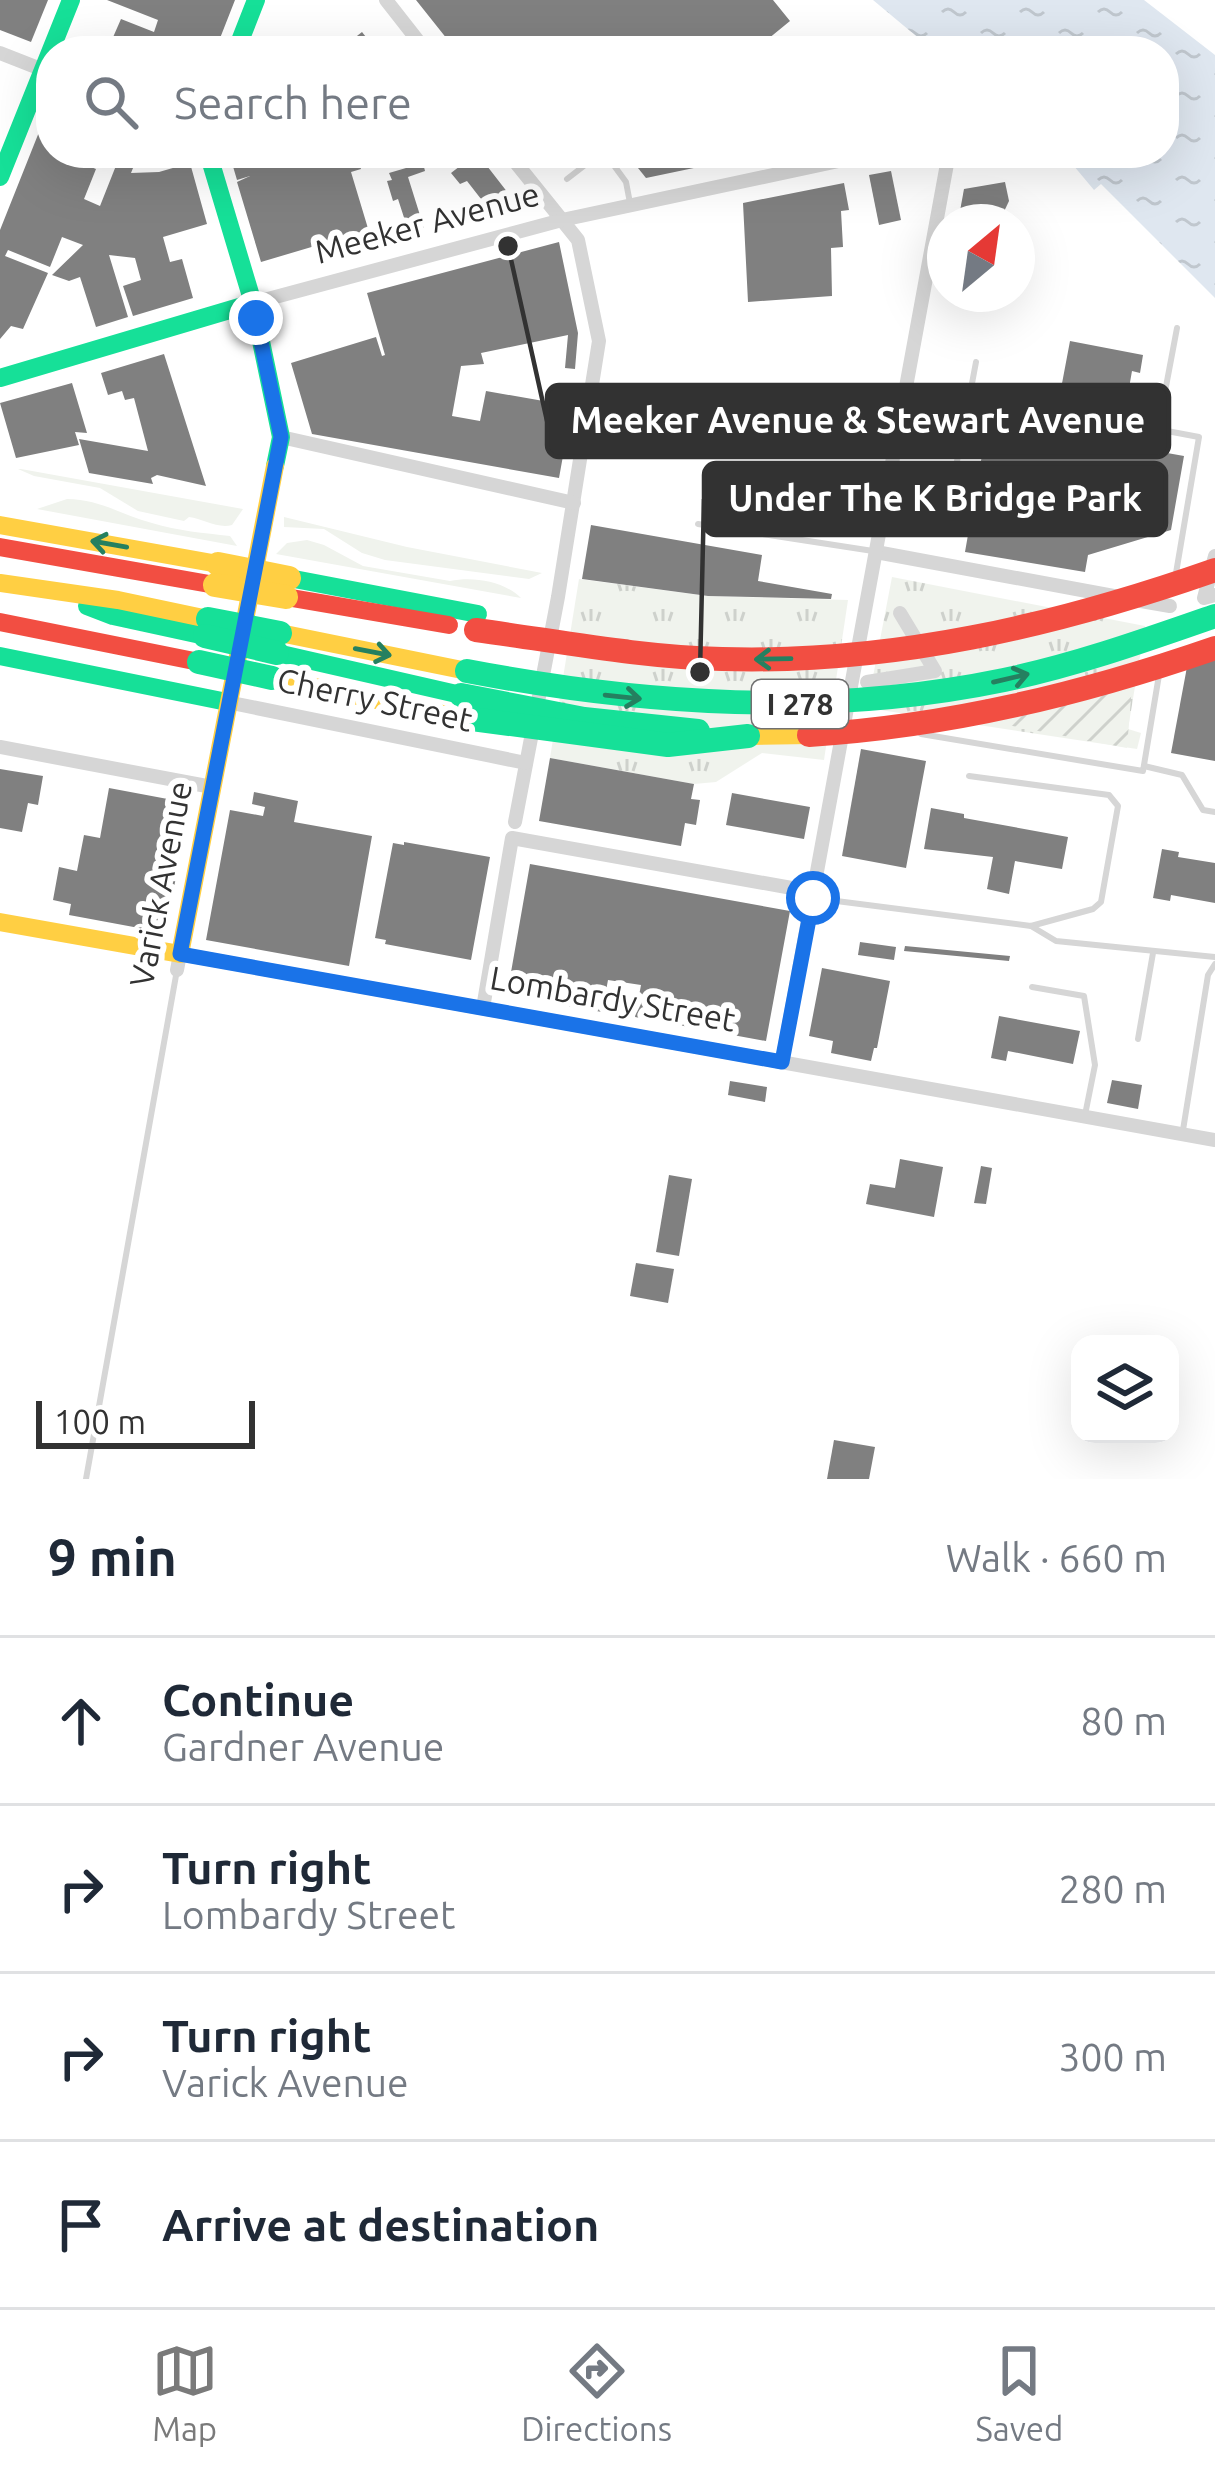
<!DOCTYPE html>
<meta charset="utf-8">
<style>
body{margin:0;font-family:Ubuntu,sans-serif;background:#f6f6f7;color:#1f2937}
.controls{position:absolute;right:36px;bottom:36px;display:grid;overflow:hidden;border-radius:24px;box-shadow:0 12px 48px #0002}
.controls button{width:108px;height:108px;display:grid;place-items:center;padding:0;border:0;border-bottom:3px solid #e0e1e3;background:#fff;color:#1f2937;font:60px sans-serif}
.compass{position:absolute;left:927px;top:204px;width:108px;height:108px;border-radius:50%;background:#fff;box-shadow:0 12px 48px #0002;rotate:29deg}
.scale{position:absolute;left:36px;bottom:30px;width:219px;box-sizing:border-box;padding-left:12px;border:6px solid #323232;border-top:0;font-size:33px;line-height:42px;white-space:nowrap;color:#323232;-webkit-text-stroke:9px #fff;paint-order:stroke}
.stop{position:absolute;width:36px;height:36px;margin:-27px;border:9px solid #1a73e8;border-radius:50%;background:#fff}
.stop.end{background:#1a73e8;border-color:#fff;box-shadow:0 3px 12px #0008}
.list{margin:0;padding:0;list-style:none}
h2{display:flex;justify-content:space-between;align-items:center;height:156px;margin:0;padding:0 48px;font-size:51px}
h2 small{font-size:39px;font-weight:400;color:#747a83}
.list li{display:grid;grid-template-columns:78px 1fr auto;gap:36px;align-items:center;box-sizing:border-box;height:168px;padding:0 48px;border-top:3px solid #e0e1e3}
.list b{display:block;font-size:45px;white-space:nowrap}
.list p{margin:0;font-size:39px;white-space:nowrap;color:#747a83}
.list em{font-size:39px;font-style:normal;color:#747a83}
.icon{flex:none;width:66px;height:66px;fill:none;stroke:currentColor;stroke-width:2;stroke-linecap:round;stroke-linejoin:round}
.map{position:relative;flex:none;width:1215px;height:1479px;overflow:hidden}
.search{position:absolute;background:#fff;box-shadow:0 12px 48px #0002;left:36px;right:36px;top:36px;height:132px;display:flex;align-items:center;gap:30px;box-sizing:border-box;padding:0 42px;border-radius:48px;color:#747a83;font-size:45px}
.sheet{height:828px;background:#fff}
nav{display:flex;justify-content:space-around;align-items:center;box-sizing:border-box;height:168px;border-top:3px solid #e0e1e3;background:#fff;font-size:33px;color:#747a83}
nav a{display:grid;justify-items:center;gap:6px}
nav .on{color:#7a7a7a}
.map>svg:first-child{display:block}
</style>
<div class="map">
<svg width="1215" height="1479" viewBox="0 0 1215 1479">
<defs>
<pattern id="park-tufts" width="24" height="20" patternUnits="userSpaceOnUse" patternTransform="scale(3)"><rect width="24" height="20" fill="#f0f3ed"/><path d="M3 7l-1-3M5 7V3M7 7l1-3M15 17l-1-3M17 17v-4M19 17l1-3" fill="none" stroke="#ced1cc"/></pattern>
<pattern id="garden-furrows" width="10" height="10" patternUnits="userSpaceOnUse" patternTransform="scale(3)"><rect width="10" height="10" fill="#f0f3ed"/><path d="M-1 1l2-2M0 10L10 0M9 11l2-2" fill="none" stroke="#ced1cc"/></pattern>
<pattern id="water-ripples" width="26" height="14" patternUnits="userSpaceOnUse" patternTransform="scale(3)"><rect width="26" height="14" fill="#dfe7f0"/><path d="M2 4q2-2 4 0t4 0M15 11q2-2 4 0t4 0" fill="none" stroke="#c0c7ce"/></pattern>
</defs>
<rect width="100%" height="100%" fill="#fff"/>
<g fill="#f0f3ed">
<path d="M18,469H21L243,509L232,525C218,529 203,519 189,517L184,521L138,511L100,488L34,476Z"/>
<path d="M67,499C99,499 122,515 152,523C178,531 204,533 230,536L237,546L37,509Z"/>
<path d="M284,517L407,547L542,573L529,579L385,560L362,553L324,529L284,527Z"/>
<path d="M307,540L324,545L363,566L450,581C473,576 504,581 521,598L276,554L287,543Z"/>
</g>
<g fill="url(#park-tufts)">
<path d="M892,577L1145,626L1128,729L1141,733L1137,749L867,708Z"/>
<path d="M579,579L708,596L848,600L824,760L762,753L716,782L694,784L550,758Z"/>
</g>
<path fill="url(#garden-furrows)" d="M1133,673L1127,748L981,720Z"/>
<path fill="url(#water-ripples)" d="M873,0H1144L1215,55V298L1101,184L1094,190L1063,153H1164V51H934Z"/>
<g fill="#808080">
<path d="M0,0H48L31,42L0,30Z"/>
<path d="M107,0H235L215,51H107L121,19L154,32L158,20Z"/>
<path d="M416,0H773L790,21L768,39L777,51H461L455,49Z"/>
<path d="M362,32L377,51H338Z"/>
<path d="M51,102V153H85L81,163L96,169L84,199L100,206L121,153H139L131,173L159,172L190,163L207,224L163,237L170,262L182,259L193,298L133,316L123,286L141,280L135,258L109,255L128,317L96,327L80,277L69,281L52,275L83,245L62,237L50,267L8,250L5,256L48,273L23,329L11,326L0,339V230Z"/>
<path d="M229,153H356L361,169L351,172L373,245L330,258L325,243L261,262L237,182L250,176L237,180Z"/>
<path d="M477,153L508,193L488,208L467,181L460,184L451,173Z"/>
<path d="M626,153H756V155L646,178Z"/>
<path d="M423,163L425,171L408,177L424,228L409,233L398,199L393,201L387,181L392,180L389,173Z"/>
<path d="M891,171L901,220L879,225L869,175Z"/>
<path d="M1005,182L1009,201L1000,220L958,222L964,189Z"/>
<path d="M844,183L849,210L841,211L843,247L831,248L832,296L748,302L743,203Z"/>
<path d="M559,242L578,333L575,369L565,368L568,335L481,353L484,364L461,366L452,416L480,421L486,391L572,406L559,478L312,434L291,363L376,337L382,356L385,355L367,293Z"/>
<path d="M1070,341L1143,355L1140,373L1132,371L1126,405L1060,394Z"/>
<path d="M164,354L206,486L157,475L151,478L153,484L89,473L79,439L148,451L134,398L125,400L122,391L108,395L101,373Z"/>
<path d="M72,383L87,433L75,432L79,445L16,458L0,403Z"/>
<path d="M988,421L1184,456L1171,530L1088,555L1085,572L965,552Z"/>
<path d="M591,525L762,555L758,581L832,594L831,599L708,596L582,579Z"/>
<path d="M1189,656L1215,660V761L1171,753Z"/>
<path d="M861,749L926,761L906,868L842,856Z"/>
<path d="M550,758L694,784L691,799L700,800L696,825L685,823L681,846L539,821Z"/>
<path d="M0,769L43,776L38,805L28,803L22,832L0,828Z"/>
<path d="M109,788L189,803L166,933L69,915L71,904L53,900L59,867L77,871L84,835L100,838Z"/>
<path d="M254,792L298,801L294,822L372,836L349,966L206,940L230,810L263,816L265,807L252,804Z"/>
<path d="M732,793L810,807L804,839L726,825Z"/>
<path d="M931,808L964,814V818L1068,837L1062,869L1015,861L1009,894L987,889L993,857L924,849Z"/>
<path d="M404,842L490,857L471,960L385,944L386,940L375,938L393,843L404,845Z"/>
<path d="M1162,849L1179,852L1178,857L1215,863V903L1171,895L1170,901L1153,898Z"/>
<path d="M530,864L790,911L766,1041L635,1017L641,985L608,980L602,1012L507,995Z"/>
<path d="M860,942L896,947L894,960L858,955Z"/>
<path d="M905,946L1010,956L1009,961L904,951Z"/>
<path d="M822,968L890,981L877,1048H874L871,1061L831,1053L833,1041L809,1036Z"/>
<path d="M999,1016L1080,1031L1073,1064L1008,1051L1006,1061L991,1058Z"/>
<path d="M1112,1080L1142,1085L1138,1109L1107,1103Z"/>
<path d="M730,1081L767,1087L765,1102L728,1095Z"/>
<path d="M900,1159L943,1167L934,1217L866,1204L870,1184L895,1188Z"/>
<path d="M981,1166L992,1168L986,1204L974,1203Z"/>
<path d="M669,1175L692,1179L679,1256L656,1252Z"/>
<path d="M636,1263L674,1269L668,1303L630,1296Z"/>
<path d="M834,1440L875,1447L869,1479H827Z"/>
</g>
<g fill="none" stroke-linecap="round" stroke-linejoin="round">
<g stroke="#d6d6d6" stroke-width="6">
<path d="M522,164L536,153"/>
<path d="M567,179L598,155L607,156L626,182L630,203"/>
<path d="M976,362L970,394L1199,437L1175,579"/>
<path d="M1158,429L1177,328"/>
<path d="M945,523L970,394"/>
<path d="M698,524L873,551"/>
<path d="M921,734L1143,771L1159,675"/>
<path d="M1144,766L1182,775L1203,810L1215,812"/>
<path d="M813,898L1031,926L1093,909L1101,902L1118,806L1109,795L969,776"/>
<path d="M1031,926L1056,941L1215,957"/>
<path d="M1032,987L1084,996L1095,1065L1085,1115"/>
<path d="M1138,1039L1153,953"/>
<path d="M1183,1130L1208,975L1215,964"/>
<path d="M86,1479L177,970"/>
</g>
<g stroke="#d6d6d6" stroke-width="14">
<path d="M386,0L426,51"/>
<path d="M0,53L51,73"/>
<path d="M508,153L578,240L599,341L558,597L515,822"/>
<path d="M253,303L562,220L876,153"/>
<path d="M281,437L574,503"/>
<path d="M876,552L1119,597"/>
<path d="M1215,556L1204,598L1215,595"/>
<path d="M1141,601L1170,606"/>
<path d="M867,682L935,671L900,613"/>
<path d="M227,702L526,763"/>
<path d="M0,747L212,787"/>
<path d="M177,970L180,954L1215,1140"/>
<path d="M483,1008L512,838L814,892"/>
<path d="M782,1062L949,153"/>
</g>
<g stroke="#16e098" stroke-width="18">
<path d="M236,51L256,0"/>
<path d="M208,153L253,303L281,437L275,466"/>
<path d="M0,177L71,0"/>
<path d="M0,378L253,303"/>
<path d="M289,578L478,614"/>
<path d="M87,606L113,616L205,636"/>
<path d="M277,653L461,695"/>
<path d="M0,656L227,702"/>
</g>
<g stroke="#ffcf43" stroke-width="18">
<path d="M0,525L218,564"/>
<path d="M0,583L118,600L208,619"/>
<path d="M280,633L467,671"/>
<path d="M272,678L457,717"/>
<path d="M748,736L809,735"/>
<path d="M0,922L180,954L275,466"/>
</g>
<g stroke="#f24e42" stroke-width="18">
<path d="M0,547L215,585"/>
<path d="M286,597L449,625"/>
<path d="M0,622L199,662"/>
</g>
<g stroke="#16e098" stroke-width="24">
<path d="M208,619L280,633"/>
<path d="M205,636L277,653"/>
<path d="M199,662L272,678"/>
<path d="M467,671C645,705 825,717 1004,680C1076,665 1146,640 1215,616"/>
<path d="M461,695L584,719L698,731"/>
<path d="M457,717L668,745L748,736"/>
</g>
<g stroke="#ffcf43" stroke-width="24">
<path d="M218,564L289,578"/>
<path d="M215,585L286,597"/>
</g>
<g stroke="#f24e42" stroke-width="24">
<path d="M476,630C558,641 639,657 722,659C892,664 1055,626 1215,570"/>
<path d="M809,735C950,726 1082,694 1215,648"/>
</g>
</g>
<defs><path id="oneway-shaft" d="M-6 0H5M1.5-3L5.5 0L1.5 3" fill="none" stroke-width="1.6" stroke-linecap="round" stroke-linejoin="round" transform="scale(3)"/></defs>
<g stroke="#258060">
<use href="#oneway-shaft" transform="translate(109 544) rotate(-170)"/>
<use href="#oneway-shaft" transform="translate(373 652) rotate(11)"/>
<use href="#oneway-shaft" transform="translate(773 659) rotate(179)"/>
<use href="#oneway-shaft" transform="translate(1011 678) rotate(-13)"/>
<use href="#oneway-shaft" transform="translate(623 697) rotate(6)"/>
</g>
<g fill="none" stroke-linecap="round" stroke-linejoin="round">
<path stroke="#1a73e8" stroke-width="15" d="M256,318L281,437L180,954L782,1062L813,898"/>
</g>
<g text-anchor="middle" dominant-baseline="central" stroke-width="12" stroke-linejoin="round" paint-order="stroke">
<rect fill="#fff" stroke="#707070" stroke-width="3" x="752" y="680" width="96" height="48" rx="9"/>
<g font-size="30" font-weight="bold" fill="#323232">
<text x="800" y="704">I 278</text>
</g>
<g font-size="33" fill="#323232" stroke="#fff">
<text transform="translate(427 222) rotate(-15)">Meeker Avenue</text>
<text transform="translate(375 699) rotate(12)">Cherry Street</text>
<text transform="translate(160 884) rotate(-79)">Varick Avenue</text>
<text transform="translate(613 998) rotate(10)">Lombardy Street</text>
</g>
</g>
<path fill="none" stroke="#323232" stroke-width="4.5" d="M508 246L547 421M700 672L704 499"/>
<g fill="#323232" stroke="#fff" stroke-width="4.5">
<circle cx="508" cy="246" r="12"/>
<circle cx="700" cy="672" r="12"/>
</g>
<g fill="#323232" stroke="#323232" stroke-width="4.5">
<rect x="547" y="385" width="622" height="72" rx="12"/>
<rect x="704" y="463" width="462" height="72" rx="12"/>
</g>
<g font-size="36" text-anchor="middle" font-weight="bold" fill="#fff">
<text x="858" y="433">Meeker Avenue &amp; Stewart Avenue</text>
<text x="935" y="511">Under The K Bridge Park</text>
</g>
</svg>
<div class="controls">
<button><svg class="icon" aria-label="layers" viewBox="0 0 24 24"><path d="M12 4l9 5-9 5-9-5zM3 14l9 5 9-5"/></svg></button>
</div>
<svg class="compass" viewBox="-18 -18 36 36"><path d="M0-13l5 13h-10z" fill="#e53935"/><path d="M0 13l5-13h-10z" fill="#747a83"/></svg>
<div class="scale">100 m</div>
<div class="stop" style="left:813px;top:898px"></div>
<div class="stop end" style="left:256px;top:318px"></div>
<div class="search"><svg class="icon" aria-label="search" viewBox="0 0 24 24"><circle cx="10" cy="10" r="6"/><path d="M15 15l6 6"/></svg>Search here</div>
</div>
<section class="sheet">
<h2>9 min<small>Walk · 660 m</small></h2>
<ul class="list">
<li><svg class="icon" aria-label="ahead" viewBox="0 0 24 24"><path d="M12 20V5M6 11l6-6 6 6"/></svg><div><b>Continue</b><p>Gardner Avenue</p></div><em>80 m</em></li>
<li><svg class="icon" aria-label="right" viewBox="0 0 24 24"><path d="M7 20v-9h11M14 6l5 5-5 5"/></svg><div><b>Turn right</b><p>Lombardy Street</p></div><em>280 m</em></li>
<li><svg class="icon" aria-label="right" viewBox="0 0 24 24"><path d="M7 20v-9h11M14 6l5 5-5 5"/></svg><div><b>Turn right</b><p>Varick Avenue</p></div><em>300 m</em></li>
<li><svg class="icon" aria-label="arrive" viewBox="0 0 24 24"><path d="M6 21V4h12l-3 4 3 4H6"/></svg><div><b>Arrive at destination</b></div></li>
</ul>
</section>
<nav>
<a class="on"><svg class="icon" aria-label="map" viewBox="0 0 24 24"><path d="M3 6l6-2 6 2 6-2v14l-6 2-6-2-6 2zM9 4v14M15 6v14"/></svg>Map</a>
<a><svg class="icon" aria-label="directions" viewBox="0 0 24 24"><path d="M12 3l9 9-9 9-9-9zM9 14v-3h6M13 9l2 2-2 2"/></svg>Directions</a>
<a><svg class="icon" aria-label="saved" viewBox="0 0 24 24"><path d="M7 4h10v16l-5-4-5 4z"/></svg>Saved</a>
</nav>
